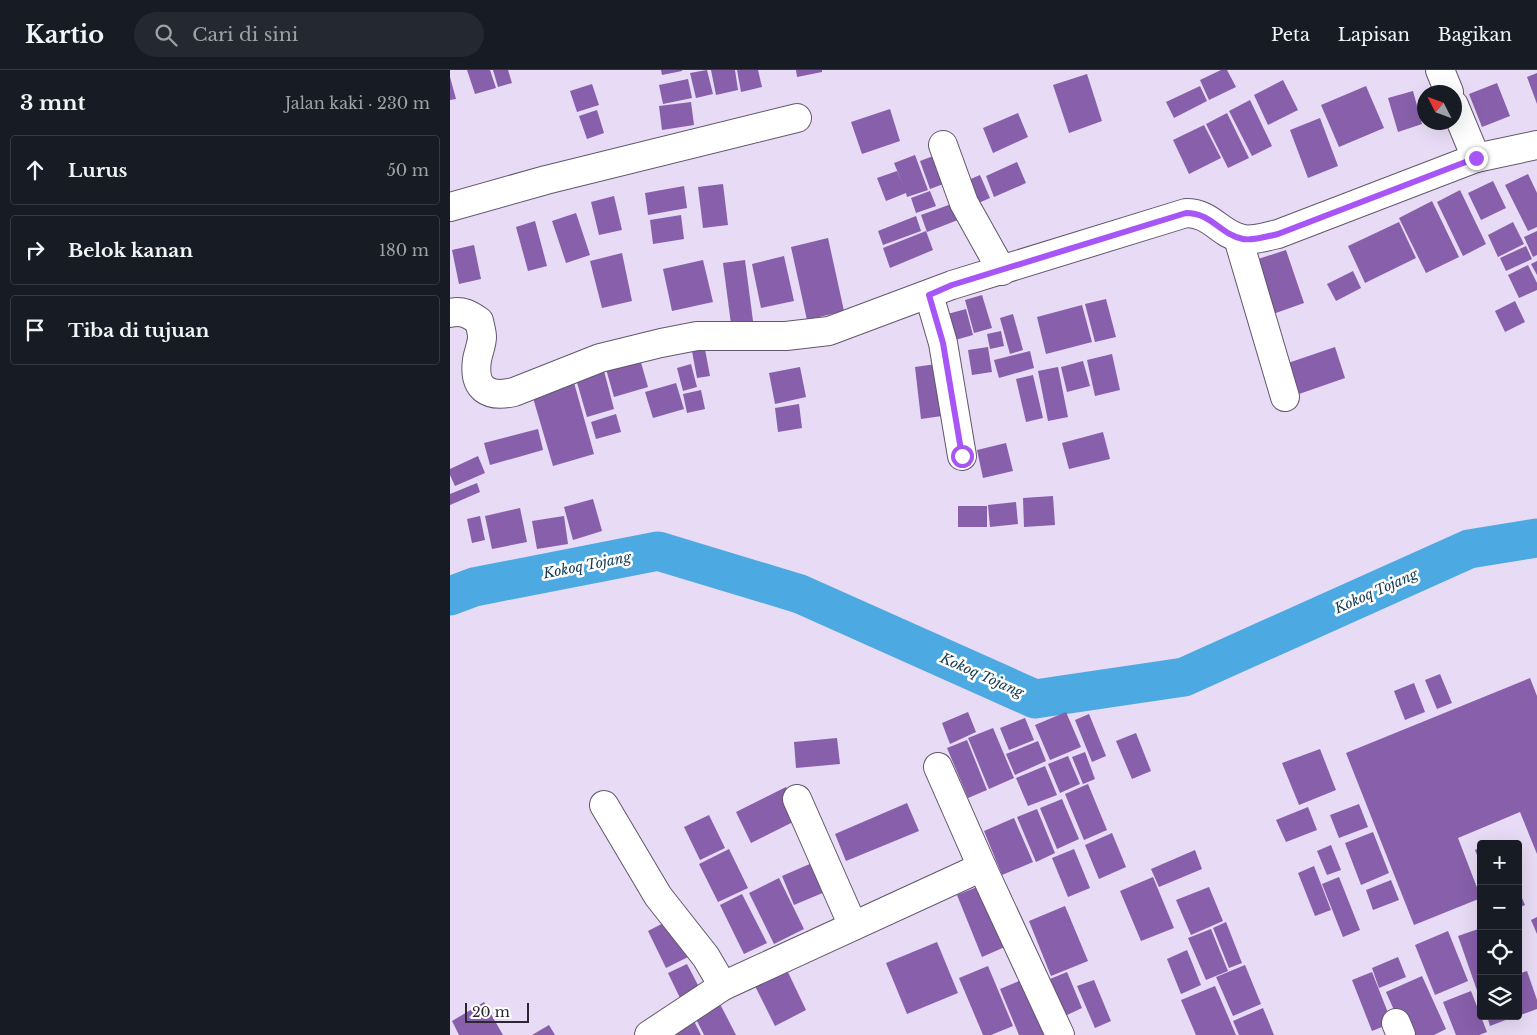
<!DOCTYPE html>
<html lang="id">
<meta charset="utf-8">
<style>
body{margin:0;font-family:"Libre Baskerville",serif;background:#242831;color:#f1f3f6}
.controls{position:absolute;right:15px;bottom:15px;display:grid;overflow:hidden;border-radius:5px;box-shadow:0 5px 20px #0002}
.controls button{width:45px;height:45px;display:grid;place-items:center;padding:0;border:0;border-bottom:1px solid #363941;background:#171b24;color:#f1f3f6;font:25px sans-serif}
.compass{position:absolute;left:967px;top:15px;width:45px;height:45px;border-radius:50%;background:#171b24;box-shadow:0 5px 20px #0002;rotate:312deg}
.scale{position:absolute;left:15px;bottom:12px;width:64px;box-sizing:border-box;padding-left:5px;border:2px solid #2b2630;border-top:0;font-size:14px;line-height:18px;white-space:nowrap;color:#2b2630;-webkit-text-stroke:4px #fff;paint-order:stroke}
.stop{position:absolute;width:15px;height:15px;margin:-11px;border:4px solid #a855f7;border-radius:50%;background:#fff}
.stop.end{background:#a855f7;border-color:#fff;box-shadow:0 1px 5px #0008}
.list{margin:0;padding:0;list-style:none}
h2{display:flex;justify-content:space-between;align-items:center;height:65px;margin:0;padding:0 20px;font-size:21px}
h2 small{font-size:16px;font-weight:400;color:#9ea1a6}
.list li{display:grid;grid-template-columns:32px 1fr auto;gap:15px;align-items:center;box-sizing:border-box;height:70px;margin:0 10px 10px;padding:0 10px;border:1px solid #363941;border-radius:5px}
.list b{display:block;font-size:19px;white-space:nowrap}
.list em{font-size:16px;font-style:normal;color:#9ea1a6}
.icon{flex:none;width:28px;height:28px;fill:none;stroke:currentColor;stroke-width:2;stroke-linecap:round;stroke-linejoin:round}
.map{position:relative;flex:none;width:1087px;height:965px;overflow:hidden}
header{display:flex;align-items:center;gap:30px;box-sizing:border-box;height:70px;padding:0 25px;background:#171b24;border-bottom:1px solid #363941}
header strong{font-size:24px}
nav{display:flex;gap:28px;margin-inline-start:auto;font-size:18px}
.search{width:350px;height:45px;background:#242831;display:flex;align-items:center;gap:12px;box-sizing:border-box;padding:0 18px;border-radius:28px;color:#9ea1a6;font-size:19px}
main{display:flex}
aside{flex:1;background:#171b24}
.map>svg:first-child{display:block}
</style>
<header>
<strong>Kartio</strong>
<div class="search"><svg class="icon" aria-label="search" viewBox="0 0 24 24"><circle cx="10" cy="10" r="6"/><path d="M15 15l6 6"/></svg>Cari di sini</div>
<nav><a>Peta</a><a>Lapisan</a><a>Bagikan</a></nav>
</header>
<main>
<aside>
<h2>3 mnt<small>Jalan kaki · 230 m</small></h2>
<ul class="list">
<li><svg class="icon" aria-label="ahead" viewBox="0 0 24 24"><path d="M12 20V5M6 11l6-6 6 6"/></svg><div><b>Lurus</b></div><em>50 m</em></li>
<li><svg class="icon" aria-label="right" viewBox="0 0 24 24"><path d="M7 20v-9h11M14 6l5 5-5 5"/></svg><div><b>Belok kanan</b></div><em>180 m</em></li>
<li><svg class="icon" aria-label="arrive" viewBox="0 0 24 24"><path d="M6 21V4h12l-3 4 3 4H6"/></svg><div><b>Tiba di tujuan</b></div></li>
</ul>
</aside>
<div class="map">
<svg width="1087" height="965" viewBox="0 0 1087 965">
<rect width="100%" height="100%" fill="#e8dbf5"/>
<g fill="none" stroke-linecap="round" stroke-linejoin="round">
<path stroke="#4da9e2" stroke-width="39" d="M0,526L24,517L208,481L350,524L585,629L734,607L1019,479L1087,468"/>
</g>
<g fill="#875faa">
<path d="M17,0H40L46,18L25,24Z"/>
<path d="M43,0H58L62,13L48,17Z"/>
<path d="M211,0H232V1L212,5Z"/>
<path d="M257,0L263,24L246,28L240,3Z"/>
<path d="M261,0H285L288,20L266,25Z"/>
<path d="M287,0H308L312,17L291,22Z"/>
<path d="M346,0H372V2L347,7Z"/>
<path d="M771,0H777L786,17L759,30L750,10Z"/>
<path d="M1087,3V34L1077,7Z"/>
<path d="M637,4L652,51L619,63L603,15Z"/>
<path d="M0,7L6,29L0,30Z"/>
<path d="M238,9L242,28L213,34L209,15Z"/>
<path d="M833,10L848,40L818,55L804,25Z"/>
<path d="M1047,13L1060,46L1032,57L1019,24Z"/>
<path d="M142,14L149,35L127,42L120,21Z"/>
<path d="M750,16L757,31L724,48L716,32Z"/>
<path d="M916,16L934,58L889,77L871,35Z"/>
<path d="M963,21L972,54L948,62L938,28Z"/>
<path d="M800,30L822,76L802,86L779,41Z"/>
<path d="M241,32L244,55L212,60L209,36Z"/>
<path d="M440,39L450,71L412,84L401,52Z"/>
<path d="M147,40L154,63L137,69L129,46Z"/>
<path d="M568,43L578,67L543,83L533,58Z"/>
<path d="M777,43L799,88L778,98L756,54Z"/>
<path d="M870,48L888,96L858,108L840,60Z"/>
<path d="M754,55L771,88L739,104L723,70Z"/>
<path d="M465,85L478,120L457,127L456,123L436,131L427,108L447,101L453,115L444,93Z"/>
<path d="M486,85L496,113L480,119L470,91Z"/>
<path d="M567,92L576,113L544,127L536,106Z"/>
<path d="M1078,104L1087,123V157L1078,161L1055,115Z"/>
<path d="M530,105L540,128L519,137L509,114Z"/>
<path d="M1043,111L1056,138L1031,150L1018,123Z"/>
<path d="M273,114L278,155L253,158L248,117Z"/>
<path d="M234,116L237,138L198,145L195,123Z"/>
<path d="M1010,120L1036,174L1013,186L987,132Z"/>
<path d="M480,121L486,136L466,143L461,128Z"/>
<path d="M164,126L172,160L149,165L141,132Z"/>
<path d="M982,131L1009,187L976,203L949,148Z"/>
<path d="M507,132L513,148L477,162L471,145Z"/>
<path d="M126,143L140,185L116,193L102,151Z"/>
<path d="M231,145L234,169L203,174L200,150Z"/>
<path d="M466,146L471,161L433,175L428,161Z"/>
<path d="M85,151L97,196L78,201L66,157Z"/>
<path d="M949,152L966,188L915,213L898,176Z"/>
<path d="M1063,152L1074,174L1048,187L1038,165Z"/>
<path d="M476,161L483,180L440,198L433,178Z"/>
<path d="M1087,161V185L1083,187L1074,167Z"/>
<path d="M378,168L394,241L357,250L341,177Z"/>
<path d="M24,175L31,209L9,214L2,180Z"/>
<path d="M1076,176L1082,189L1056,201L1050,188Z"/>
<path d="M836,180L854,233L823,244L805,190Z"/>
<path d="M172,183L182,231L152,238L140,191Z"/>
<path d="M334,186L344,231L311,238L302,194Z"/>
<path d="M253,190L263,232L222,241L213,199Z"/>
<path d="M295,190L303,251L281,254L273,193Z"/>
<path d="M1087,191V205L1081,194Z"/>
<path d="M1078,195L1087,213V220L1069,228L1058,205Z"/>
<path d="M903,201L911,218L886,231L877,214Z"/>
<path d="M532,225L542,258L524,263L515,230Z"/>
<path d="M656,229L666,267L645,272L635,234Z"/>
<path d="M1065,231L1075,252L1055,262L1045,241Z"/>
<path d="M632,235L642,272L596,284L587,247Z"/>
<path d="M516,239L523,265L498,272L490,246Z"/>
<path d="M563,244L573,280L560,284L550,248Z"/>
<path d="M551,261L554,276L540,279L537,264Z"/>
<path d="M254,274L260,306L247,308L241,276Z"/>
<path d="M538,277L542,302L522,305L518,280Z"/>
<path d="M885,277L895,308L849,324L838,293Z"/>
<path d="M580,281L584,298L549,308L544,290Z"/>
<path d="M662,284L670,320L645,326L637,290Z"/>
<path d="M190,289L198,317L164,327L156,299Z"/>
<path d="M633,291L640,316L617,322L611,297Z"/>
<path d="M493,293L499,345L471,349L465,297Z"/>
<path d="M241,294L247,317L233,321L227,298Z"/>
<path d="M350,297L356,327L325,334L319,303Z"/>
<path d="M608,297L618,347L598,351L588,301Z"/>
<path d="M154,301L164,339L137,347L126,309Z"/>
<path d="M583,305L593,348L576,352L566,309Z"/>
<path d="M123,309L144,384L103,396L81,321Z"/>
<path d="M226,313L234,339L203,348L195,322Z"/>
<path d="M251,320L255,339L237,343L233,324Z"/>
<path d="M349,334L352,358L328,362L325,338Z"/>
<path d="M166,344L171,362L146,369L141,352Z"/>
<path d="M88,359L93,380L40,395L34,373Z"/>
<path d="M653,362L660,389L619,399L612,373Z"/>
<path d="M556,373L563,401L533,408L527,380Z"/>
<path d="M28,386L35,403L5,416L0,405V399Z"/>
<path d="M27,413L30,422L0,435V424Z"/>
<path d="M603,426L605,455L574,457L573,428Z"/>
<path d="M143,429L152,461L123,470L114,437Z"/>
<path d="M566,432L568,454L540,457L538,435Z"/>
<rect x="508" y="436" width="29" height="21"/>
<path d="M70,438L77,472L42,479L35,446Z"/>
<path d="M30,446L35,470L22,473L17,449Z"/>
<path d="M114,446L118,474L87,479L82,451Z"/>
<path d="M990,604L1002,633L987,639L975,610Z"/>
<path d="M1080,608L1087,626V784L1070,742L1008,768L1031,828L964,855L896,683Z"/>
<path d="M964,613L975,642L955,650L944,621Z"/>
<path d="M518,642L526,662L500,674L492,653Z"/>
<path d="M616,642L631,677L600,690L585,655Z"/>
<path d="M639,644L656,686L642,692L625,650Z"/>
<path d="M575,648L584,670L559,680L550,658Z"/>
<path d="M543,658L564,708L539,719L518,668Z"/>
<path d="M686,663L701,701L682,709L666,671Z"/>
<path d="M387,668L390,694L346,698L344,672Z"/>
<path d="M517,670L537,720L518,728L497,678Z"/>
<path d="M588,671L596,691L565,705L556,684Z"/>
<path d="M870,679L886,720L849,735L832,693Z"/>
<path d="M635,682L645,709L633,714L622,687Z"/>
<path d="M618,686L630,714L610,723L598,694Z"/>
<path d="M595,696L607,725L578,736L566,708Z"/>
<path d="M638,714L657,760L634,770L615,724Z"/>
<path d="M336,717L351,748L301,773L286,742Z"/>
<path d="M612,729L629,769L607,779L590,738Z"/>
<path d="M457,733L469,761L396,791L385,764Z"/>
<path d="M909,734L918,757L889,768L880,745Z"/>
<path d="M858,737L867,760L836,772L826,750Z"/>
<path d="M587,739L605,783L586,792L567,747Z"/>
<path d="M259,745L275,778L250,790L234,757Z"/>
<path d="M564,748L583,792L552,805L534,761Z"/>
<path d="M923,762L939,803L911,815L895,773Z"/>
<path d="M662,763L676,797L649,809L635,775Z"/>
<path d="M881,775L891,800L877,805L867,781Z"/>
<path d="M1031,777V795L1025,780Z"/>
<path d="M279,779L298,818L268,832L249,794Z"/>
<path d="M624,779L640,818L618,827L602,788Z"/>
<path d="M745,780L752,799L709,817L701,799Z"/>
<path d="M369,790L382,819L344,835L332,806Z"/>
<path d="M864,796L881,840L865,846L848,803Z"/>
<path d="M703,807L724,858L691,871L670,821Z"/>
<path d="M889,807L910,860L893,867L872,814Z"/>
<path d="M329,808L354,859L324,874L299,823Z"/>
<path d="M941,810L949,830L923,840L916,820Z"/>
<path d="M532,815L557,876L532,887L507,825Z"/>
<path d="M759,817L773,851L741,865L726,830Z"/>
<path d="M1068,819L1075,835L1068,838Z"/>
<path d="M292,824L317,873L294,884L270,835Z"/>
<path d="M615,836L638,891L601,906L579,851Z"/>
<path d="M1087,847V864L1081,850Z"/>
<path d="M223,848L242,885L216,898L198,861Z"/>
<path d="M776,852L792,893L779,898L763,858Z"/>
<path d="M1031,858V929H1030L1008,866Z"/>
<path d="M761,859L778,901L756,910L738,868Z"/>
<path d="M998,861L1018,911L985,925L965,875Z"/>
<path d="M487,872L508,923L457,944L436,893Z"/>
<path d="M737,880L751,915L731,924L717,889Z"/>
<path d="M948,887L956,907L929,918L922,898Z"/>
<path d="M237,894L250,919L230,928L218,903Z"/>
<path d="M795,895L811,934L783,946L766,907Z"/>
<path d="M538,896L563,956L541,965H533L509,908Z"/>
<path d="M336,898L356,940L325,956L304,914Z"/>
<path d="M1077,901L1087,930V939L1068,946V904Z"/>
<path d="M617,902L632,938L615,946L600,909Z"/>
<path d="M922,902L942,953L922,961L902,910Z"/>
<path d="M581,906L602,965H569L550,919Z"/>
<path d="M972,906L996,959L984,965H955L936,922Z"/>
<path d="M644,910L661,951L645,958L627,916Z"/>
<path d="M765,916L786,965H746L731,930Z"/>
<path d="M1021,921L1037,962L1029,965H1006L993,932Z"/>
<path d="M34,932L53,965H9L2,951Z"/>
<path d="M270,934L286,965H254L245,947Z"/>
<path d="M813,938L824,965H789L783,951Z"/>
<path d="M1037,946H1066L1040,956Z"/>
<path d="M242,947L251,965H224L220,957Z"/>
<path d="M99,955L105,965H82Z"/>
</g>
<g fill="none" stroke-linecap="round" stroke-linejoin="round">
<g stroke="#62576d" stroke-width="30">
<g id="minor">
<path d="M990,0L999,22"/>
<path d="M1004,35L1026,88"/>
<path d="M493,75L514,133L552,201"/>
<path d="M0,137L96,110L347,48"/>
<path d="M788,168L835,327"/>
<path d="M479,225L493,273L512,386"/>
<path d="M0,243C12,240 19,244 29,251C30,256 32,262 32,267C32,274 28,283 27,290C23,319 38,328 64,322L150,288L211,273L247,266H336L379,261L502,215L736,143C762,143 769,164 793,169C803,171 818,166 828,164L1026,88L1087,75"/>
<path d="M488,697L532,797"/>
<path d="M347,729L403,856"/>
<path d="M154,735L208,826L256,887L273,916"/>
<path d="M946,953L951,965"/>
<path d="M199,965L273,916L532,797L610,965"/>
</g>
</g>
<use href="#minor" stroke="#fff" stroke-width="28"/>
</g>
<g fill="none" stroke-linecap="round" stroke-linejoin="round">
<path stroke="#a855f7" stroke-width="6" d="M512,386L493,273L479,225L502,215L736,143C762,143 769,164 793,169C803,171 818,166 828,164L1026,88"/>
</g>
<g text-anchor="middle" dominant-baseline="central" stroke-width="5" stroke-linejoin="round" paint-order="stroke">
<g font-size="14" font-style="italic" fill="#143b53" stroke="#fff">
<text transform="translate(137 495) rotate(-11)">Kokoq Tojang</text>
<text transform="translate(926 521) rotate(-24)">Kokoq Tojang</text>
<text transform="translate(532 605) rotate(24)">Kokoq Tojang</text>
</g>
</g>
</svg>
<div class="controls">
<button>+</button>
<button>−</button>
<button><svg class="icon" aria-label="locate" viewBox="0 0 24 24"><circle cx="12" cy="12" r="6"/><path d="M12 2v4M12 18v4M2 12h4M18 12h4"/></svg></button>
<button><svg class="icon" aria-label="layers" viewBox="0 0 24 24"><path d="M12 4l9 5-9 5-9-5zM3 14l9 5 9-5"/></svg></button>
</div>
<svg class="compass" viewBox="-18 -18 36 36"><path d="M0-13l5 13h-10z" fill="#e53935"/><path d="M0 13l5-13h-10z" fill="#9ea1a6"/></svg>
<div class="scale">20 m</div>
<div class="stop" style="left:512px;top:386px"></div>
<div class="stop end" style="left:1026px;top:88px"></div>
</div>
</main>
